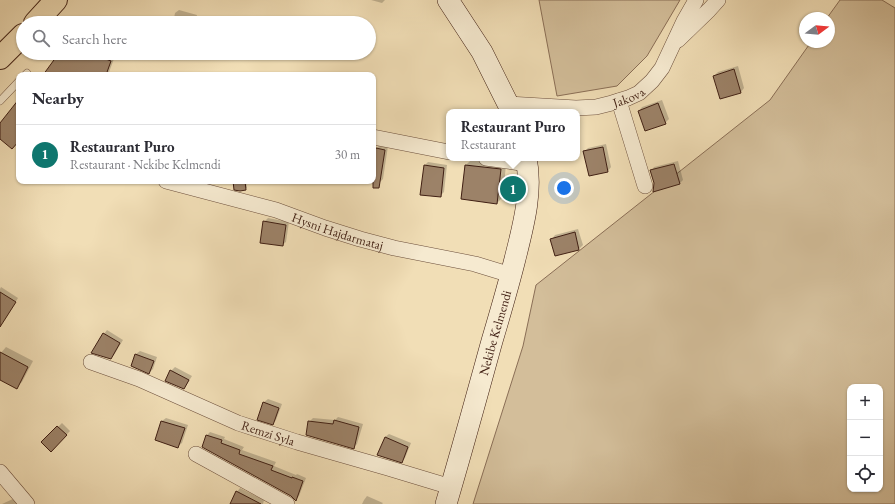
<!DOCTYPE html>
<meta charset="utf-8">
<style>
body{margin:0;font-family:"EB Garamond",serif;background:#f7f7f7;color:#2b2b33}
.controls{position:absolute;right:12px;bottom:12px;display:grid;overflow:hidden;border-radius:8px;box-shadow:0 1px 3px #0004}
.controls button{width:36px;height:36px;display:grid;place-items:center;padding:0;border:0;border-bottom:1px solid #e1e1e2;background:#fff;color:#2b2b33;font:20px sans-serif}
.compass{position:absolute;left:799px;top:12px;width:36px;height:36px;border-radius:50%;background:#fff;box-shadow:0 1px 3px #0004;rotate:74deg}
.you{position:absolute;left:564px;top:188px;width:14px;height:14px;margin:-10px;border:3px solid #fff;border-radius:50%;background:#1a73e8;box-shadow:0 0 0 6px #1a73e833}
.badge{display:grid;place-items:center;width:26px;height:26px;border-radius:50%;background:#0f766e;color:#fff;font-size:13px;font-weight:700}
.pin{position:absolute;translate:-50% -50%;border:2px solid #fff;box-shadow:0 1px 4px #0006}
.popup{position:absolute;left:446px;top:109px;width:134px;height:52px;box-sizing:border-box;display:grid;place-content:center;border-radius:8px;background:#fff;filter:drop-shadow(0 1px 3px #0005);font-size:13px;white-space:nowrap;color:#7c7c81}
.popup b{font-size:15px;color:#2b2b33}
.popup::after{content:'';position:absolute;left:50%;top:100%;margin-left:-8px;border:8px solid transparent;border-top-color:#fff}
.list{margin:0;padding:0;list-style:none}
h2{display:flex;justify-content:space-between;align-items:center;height:52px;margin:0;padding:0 16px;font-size:17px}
h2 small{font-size:13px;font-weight:400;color:#7c7c81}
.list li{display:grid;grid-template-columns:26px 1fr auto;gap:12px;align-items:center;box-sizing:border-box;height:60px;padding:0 16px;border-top:1px solid #e1e1e2}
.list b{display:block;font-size:15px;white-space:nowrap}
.list p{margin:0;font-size:13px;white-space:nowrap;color:#7c7c81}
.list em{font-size:13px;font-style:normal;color:#7c7c81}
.icon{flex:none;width:22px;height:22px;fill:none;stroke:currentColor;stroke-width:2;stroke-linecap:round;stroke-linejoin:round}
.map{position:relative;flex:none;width:895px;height:504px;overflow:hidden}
.search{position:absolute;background:#fff;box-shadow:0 1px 3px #0004;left:16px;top:16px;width:360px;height:44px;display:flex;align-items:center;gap:10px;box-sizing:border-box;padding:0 14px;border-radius:22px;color:#7c7c81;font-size:15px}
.panel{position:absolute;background:#fff;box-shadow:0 1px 3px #0004;left:16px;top:72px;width:360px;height:112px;border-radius:8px}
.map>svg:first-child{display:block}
</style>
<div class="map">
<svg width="895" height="504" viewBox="0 0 895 504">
<rect width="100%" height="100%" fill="#f1deb6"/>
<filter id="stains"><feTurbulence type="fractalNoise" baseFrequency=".005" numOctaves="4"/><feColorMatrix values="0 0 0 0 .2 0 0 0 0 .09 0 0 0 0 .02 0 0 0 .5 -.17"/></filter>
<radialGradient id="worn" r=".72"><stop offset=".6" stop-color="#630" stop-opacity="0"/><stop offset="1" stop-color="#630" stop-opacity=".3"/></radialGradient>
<g fill="#d3be9a" stroke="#8a6e56" fill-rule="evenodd">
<path d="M539,0H680L647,56L617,86L557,96Z"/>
<path d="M840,0H882L895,8V504H473L523,346L536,285L770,100L811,42H829V18H827ZM850,387H880V489H850Z"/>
</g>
<g fill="#0003">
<path d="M371,0H385L382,3Z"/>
<path d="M179,10L197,15L195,23H173L175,13Z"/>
<path d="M60,53H107L115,56L108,75H44Z"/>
<path d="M738,66L744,88L741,92L714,76L718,72Z"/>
<path d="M662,100L669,119L665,123L639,111L642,107Z"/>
<path d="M606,144L611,167L608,171L585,151L588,148Z"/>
<path d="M380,145L388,146L383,179L379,183L370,181H373V150L376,151V148Z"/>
<path d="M471,160L506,164L503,197L497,203L466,165Z"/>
<path d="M678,161L683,180L679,184L651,171L654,167Z"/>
<path d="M428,162L447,165L444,192L440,196L424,166Z"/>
<path d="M234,181H246L247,188L245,189Z"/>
<path d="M268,218L289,222L286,242L282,245L264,222Z"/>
<path d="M578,229L583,245L579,249L556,255L552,239L555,235Z"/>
<path d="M1,287L18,298L6,318L3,322L0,320V289Z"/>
<path d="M107,330L123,340L114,355L110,358L104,334Z"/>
<path d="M6,347L33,361L22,382L16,387L0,379V354Z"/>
<path d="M140,351L157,357L153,369L149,373L132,366L136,354Z"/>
<path d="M175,367L192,376L187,384L184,388L166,380L171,371Z"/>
<path d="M268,399L282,404L276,420L273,424L264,402Z"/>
<path d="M338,417L363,424L357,444L353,448L309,422L313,418L335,420Z"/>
<path d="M166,418L188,425L182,443L178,446L162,421Z"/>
<path d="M62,423L70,431L51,451L43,442Z"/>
<path d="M210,432L225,437L224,439L244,447L242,450L276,462L274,466L296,475L297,474L306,478L299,496L296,499L292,495L203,446L207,435Z"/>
<path d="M389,434L411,443L405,458L401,462L378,455L385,437Z"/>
<path d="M240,488L264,500L263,504H231L237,492Z"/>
<path d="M367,496L383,503L382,504H362L364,500Z"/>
<path d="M15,498L18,504H2Z"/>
</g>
<g fill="#9c8268" stroke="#401f13">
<path d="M59,53H90L111,61L106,75H43Z"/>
<path d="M734,69L741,93L720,99L713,76Z"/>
<path d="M19,99V141L12,149L0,139V123Z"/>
<path d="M658,103L666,124L645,131L638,111Z"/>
<path d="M603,147L608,172L589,176L583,151Z"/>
<path d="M376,148L385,150L379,188H373V154H374Z"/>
<path d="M674,164L680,184L653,192L654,183L650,170Z"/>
<path d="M424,165L444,168L441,197L420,195Z"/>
<path d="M465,165L501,169L497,204L461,199Z"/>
<path d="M233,181H245L246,190L240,191L234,190Z"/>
<path d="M263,221L286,225L283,246L260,243Z"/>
<path d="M575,232L579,250L555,256L550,239Z"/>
<path d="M0,292L16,302L0,327Z"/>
<path d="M103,333L120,343L111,359L91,353Z"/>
<path d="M0,352L28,367L17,389L0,380Z"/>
<path d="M135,354L154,361L149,374L131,366Z"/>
<path d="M170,370L189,380L184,389L165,381Z"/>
<path d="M263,402L279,408L273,425L257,420Z"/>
<path d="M334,420L359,427L354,449L306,435L308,421L333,424Z"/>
<path d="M161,421L185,428L178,448L155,440Z"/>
<path d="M57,426L67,435L51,452L41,442Z"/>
<path d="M206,435L222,440L221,443L240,450L239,454L273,466L271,470L292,478V477L303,481L296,501L291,496L202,447Z"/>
<path d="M385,437L408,447L402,463L377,455Z"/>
<path d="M236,491L261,504H230Z"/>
</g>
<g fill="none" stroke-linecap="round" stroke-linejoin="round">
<g stroke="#6c4f3c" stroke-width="8">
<g id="lane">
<path d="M25,75L27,73"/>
<path d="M0,101L19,81"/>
</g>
</g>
<g stroke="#6c4f3c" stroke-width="16">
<g id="street">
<path d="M678,40L709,10L718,0"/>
<path d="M619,101L645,186"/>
<path id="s1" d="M508,104L576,108L596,107L612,103L628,98L639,93L652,81L662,68L684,21L696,0"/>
<path d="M373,137L449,152"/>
<path d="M486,158L527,164"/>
<path id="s2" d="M166,181L276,210L325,228L360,239L394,248L475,264L511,275"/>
<path id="s3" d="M91,362L139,379L238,423L297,442L388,468L441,484L451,486"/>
<path d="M196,454L287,504"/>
<path d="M0,472L27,504"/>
</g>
</g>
<g stroke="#401f13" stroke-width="22">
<g id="secondary">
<path d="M448,0L482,52L512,112"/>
<path id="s4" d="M446,504C462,450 477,395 492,341C500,314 508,287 515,259C523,227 533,191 526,158"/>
</g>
</g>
<g stroke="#401f13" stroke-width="24">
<g id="primary">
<path d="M35,23L56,0"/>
<path d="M0,58L23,35"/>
</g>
</g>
<use href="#lane" stroke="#f6ead0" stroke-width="7"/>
<use href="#street" stroke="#f6ead0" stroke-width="15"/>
<use href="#secondary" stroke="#f6ead0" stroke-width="21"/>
<use href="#primary" stroke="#f1deb6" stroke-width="22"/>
</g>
<g text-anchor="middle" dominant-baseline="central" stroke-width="3" stroke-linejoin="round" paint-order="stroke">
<g font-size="13" fill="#401f13" stroke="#f6ead0">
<text stroke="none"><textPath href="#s1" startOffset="122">Jakova</textPath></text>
<text stroke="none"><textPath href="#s2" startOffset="179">Hysni Hajdarmataj</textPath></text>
<text stroke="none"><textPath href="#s4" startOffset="178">Nekibe Kelmendi</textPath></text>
<text stroke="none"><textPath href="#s3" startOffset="191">Remzi Syla</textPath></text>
</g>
</g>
<rect width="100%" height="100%" filter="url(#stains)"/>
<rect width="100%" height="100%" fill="url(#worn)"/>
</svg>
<div class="controls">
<button>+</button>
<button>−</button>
<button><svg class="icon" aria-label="locate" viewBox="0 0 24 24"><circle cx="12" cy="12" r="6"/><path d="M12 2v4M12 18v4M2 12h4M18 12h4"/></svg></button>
</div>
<svg class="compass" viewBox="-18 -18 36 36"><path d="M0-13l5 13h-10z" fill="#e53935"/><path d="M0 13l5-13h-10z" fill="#7c7c81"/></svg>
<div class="you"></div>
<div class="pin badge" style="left:513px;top:189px">1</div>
<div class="popup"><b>Restaurant Puro</b>Restaurant</div>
<div class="search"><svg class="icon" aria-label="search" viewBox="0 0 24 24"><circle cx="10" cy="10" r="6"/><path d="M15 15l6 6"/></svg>Search here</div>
<section class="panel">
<h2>Nearby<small></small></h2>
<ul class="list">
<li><span class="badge">1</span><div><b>Restaurant Puro</b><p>Restaurant · Nekibe Kelmendi</p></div><em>30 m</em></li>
</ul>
</section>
</div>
